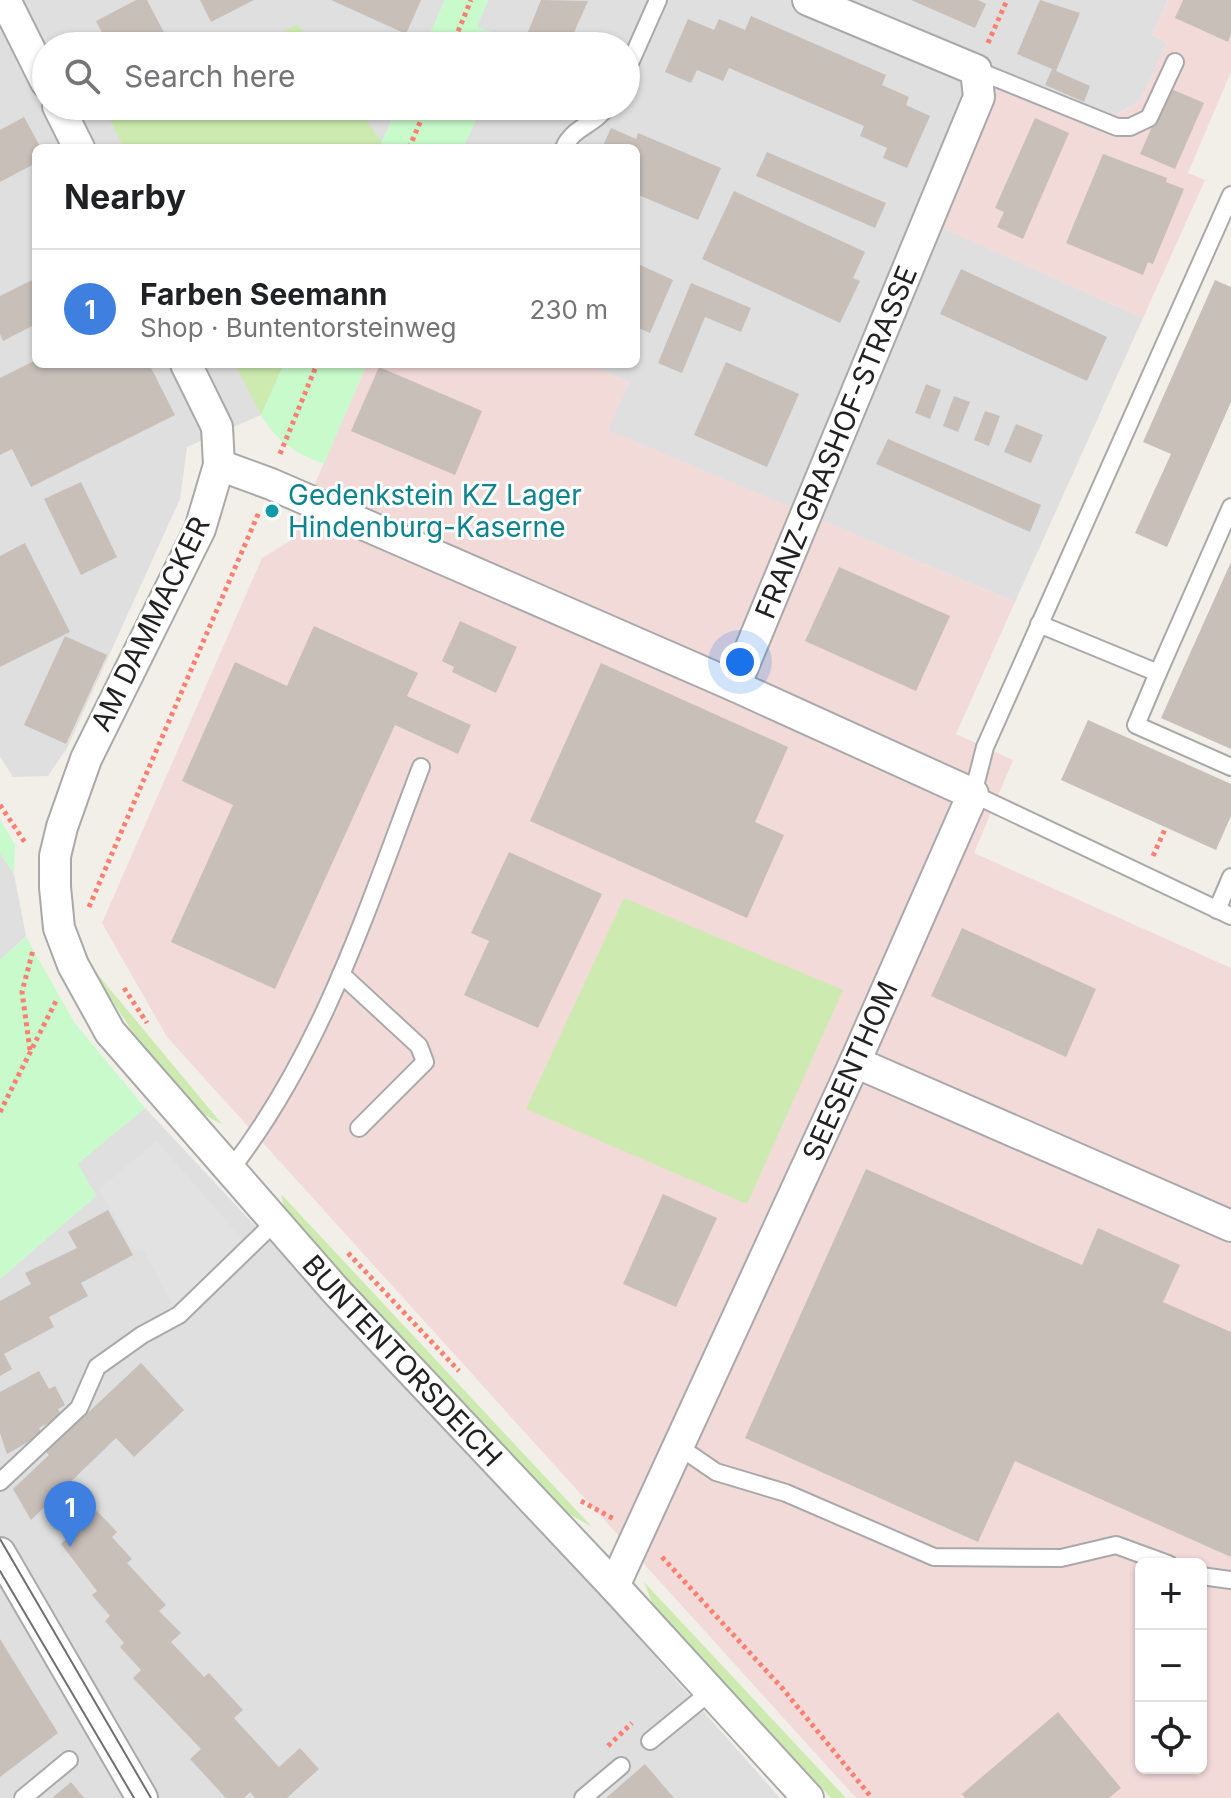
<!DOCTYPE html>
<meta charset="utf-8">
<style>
body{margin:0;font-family:Inter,sans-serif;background:#f6f6f6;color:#202124}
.controls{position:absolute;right:24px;bottom:24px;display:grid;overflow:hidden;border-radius:12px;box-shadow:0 2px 6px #0004}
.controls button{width:72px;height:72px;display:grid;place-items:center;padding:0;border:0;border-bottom:2px solid #e0e0e0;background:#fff;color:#202124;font:40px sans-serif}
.you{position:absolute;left:740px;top:662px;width:28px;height:28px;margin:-20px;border:6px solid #fff;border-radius:50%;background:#1a73e8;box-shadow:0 0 0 12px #1a73e833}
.badge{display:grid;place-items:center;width:52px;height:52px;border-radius:50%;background:#d40000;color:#fff;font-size:26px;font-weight:700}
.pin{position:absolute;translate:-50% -66px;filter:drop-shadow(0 2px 4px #0008)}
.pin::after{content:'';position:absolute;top:42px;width:28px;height:24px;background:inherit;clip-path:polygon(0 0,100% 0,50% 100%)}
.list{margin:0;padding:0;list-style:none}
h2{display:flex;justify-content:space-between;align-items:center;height:104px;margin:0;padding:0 32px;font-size:34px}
h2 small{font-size:26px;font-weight:400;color:#757577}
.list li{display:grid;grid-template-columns:52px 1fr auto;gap:24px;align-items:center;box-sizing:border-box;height:120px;padding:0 32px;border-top:2px solid #e0e0e0}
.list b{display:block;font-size:30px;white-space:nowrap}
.list p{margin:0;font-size:26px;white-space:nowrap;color:#757577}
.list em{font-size:26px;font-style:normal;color:#757577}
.icon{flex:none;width:44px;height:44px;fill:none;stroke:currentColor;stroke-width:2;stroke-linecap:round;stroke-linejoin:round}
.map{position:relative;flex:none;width:1231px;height:1798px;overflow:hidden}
.search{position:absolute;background:#fff;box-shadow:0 2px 6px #0004;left:32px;top:32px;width:608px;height:88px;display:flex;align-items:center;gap:20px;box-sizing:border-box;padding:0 28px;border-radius:44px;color:#757577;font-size:30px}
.panel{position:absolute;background:#fff;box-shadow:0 2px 6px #0004;left:32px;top:144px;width:608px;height:224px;border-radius:12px}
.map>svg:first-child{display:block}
</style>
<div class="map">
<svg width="1231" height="1798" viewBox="0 0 1231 1798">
<rect width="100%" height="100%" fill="#f2efe9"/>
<g fill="#e0dfdf">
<path d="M0,0H445L425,46H46V106H398L379,148H36V364H284L261,415L187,447L180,499L67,748L48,776L13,777L0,757Z"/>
<path d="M488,0H1168L1152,35L1167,43L1140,101L930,222L1143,318L1015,602L607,430L629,382L586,364H636V148H463L482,106H626V46H509L511,40L477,27Z"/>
<path d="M0,853L14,874L26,936L0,960Z"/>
<path d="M145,1108L613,1609L780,1798H0V1279L96,1196L77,1164Z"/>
</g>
<g fill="#f2dad9" fill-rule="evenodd">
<path d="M1168,0H1231V72L1188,173L1205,180L1143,318L929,222L984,90L1025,83L1110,119L1140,101L1167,43L1152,35Z"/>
<path d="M367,364H586L629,382L608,430L1015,602L956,734L1013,760L974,853L1231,968V1798H856L167,1037L102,923L262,558L290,541ZM1141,1564H1201V1768H1141Z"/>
</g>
<g fill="#cdebb0">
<path d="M298,24L313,46H253Z"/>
<path d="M133,106H356L382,142L379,148H124L109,118Z"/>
<path d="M235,364H284L261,415Z"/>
<path d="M624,898L843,990L747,1204L526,1109Z"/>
<path d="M89,964L222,1124C175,1106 117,1008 89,964Z"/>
<path d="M281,1194L592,1527L557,1507L285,1211Z"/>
<path d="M644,1582L846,1798H831L654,1608Z"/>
</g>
<g fill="#c8facc">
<path d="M445,0H488L477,27L511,41L509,46H425Z"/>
<path d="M398,106H482L463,148H379Z"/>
<path d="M284,364H367L324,464C295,453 277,442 261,415Z"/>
<path d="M0,820L15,844L14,874L0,853Z"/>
<path d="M26,937L74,1022L145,1108L78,1164L96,1196L0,1279V960Z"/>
</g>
<path fill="#e2e2e2" d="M157,1141L242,1239L174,1307L142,1248L134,1251L99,1189Z"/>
<g fill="#c7bfb8">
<path d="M136,0H147L169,42L162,46H109L96,21Z"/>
<path d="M200,0H254L211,22Z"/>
<path d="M331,0H421L406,34Z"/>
<path d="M541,0L588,1L568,46L528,32Z"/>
<path d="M911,0H978L986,4L975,28Z"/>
<path d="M1040,0L1080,13L1056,71L1090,86L1084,102L1045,85L1052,69L1017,54Z"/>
<path d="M1183,0H1231V34L1228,42L1175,18Z"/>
<path d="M751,16L886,75L882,85L909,97L906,105L930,116L907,168L883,158L887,148L860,136L864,126L729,68L723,81L697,70L691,83L665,72L688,19L714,30L719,19L745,30Z"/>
<path d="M1169,88L1204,103L1175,169L1140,154Z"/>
<path d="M24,117L41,148H36V163L0,182V130Z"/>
<path d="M1035,118L1069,133L1023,239L997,227L1004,212L995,208Z"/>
<path d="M611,128L636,139L638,133L721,168L698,220L636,194V148H602Z"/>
<path d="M767,152L886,203L875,228L756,176Z"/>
<path d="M1103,154L1167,178L1166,182L1184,189L1153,264L1148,262L1143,275L1066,243Z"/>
<path d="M734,191L865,252L853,278L860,281L840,323L702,259Z"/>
<path d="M636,263L673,280L650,333L636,327Z"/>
<path d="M961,269L1107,337L1087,381L940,314Z"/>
<path d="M36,278V324L3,341L0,334V296Z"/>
<path d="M1215,280L1231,287V402L1167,547L1135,533L1171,454L1143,442Z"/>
<path d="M691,283L751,308L741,332L705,317L682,373L658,363Z"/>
<path d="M36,360V364H149L175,415L31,487L12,449L0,455V378Z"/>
<path d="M726,362L799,394L767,467L694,435Z"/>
<path d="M379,367L482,411L455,475L351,431Z"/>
<path d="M926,384L941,390L930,419L915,413Z"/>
<path d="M954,396L970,402L958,432L943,426Z"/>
<path d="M985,411L1000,416L989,446L974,440Z"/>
<path d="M1016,424L1043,435L1031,463L1004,452Z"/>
<path d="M888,439L1041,505L1030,532L876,464Z"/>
<path d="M81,482L117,557L81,575L44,499Z"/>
<path d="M25,543L70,632L0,667V556Z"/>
<path d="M1231,562V749L1161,718Z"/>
<path d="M839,567L950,616L916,691L805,641Z"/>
<path d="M460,621L517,647L496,693L452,672L454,667L442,661Z"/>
<path d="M314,626L418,673L407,696L471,725L458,754L395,725L275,989L171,942L233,805L182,781L235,662L287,686Z"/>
<path d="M65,636L107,655L66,744L24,725Z"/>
<path d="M601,663L788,747L755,822L784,835L747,918L530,821Z"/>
<path d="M1088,720L1231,784V816L1216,850L1061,780Z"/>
<path d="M509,852L602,894L538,1028L464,995L489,941L471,933Z"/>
<path d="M962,928L1096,989L1066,1057L931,996Z"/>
<path d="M866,1169L1082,1265L1098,1228L1180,1265L1163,1302L1231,1332V1557L1015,1461L978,1542L745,1438Z"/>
<path d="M663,1194L717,1218L676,1307L623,1284Z"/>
<path d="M108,1210L133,1255L81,1283L88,1296L49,1317L54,1327L4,1354L12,1369L0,1376V1301L31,1284L25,1273L77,1248L68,1232Z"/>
<path d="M141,1363L184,1410L134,1457L116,1438L31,1520L13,1489L49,1455L46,1452Z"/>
<path d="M39,1371L49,1389L55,1386L65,1405L58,1409L62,1416L39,1428L42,1434L7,1454L0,1433V1392Z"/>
<path d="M97,1511L117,1532L112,1537L132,1559L127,1563L166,1605L159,1611L181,1633L171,1642L204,1677L209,1673L243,1710L234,1718L279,1767L300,1748L319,1769L287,1798H255L250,1792L244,1798H226L190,1759L201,1749L133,1678L141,1670L120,1647L124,1643L105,1621L110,1616L92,1595L97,1591L61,1544Z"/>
<path d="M0,1639L58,1733L0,1777Z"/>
<path d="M1058,1712L1121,1788L1109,1798H965L962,1794Z"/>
<path d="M645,1764L674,1798H606Z"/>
<path d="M71,1782L84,1798H52Z"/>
</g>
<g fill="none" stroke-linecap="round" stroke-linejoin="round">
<g stroke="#a9a9a9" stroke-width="20">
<g id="lane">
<path d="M976,70L1117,127H1130L1149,118L1175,62"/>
<path d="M626,72L658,0"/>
<path d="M564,148C572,127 596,125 607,106"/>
<path d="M1231,195L985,747L973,794L1231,916"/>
<path d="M1039,624L1158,673L1231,507"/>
<path d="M1158,673L1136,725L1231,767"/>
<path d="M1217,910L1231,877"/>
<path d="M341,974L419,1046L425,1062L359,1128"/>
<path d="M231,1169C323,1050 368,906 421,767"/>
<path d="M678,1446L716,1472L786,1493L934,1557L1061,1558L1116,1545L1168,1564"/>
<path d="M0,1482L79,1408L97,1367L142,1335L179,1315L276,1221"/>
<path d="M1201,1576L1231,1580"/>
<path d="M650,1741L710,1692"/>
<path d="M23,1798L69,1760"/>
<path d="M583,1798L621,1766"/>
</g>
</g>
<g stroke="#a9a9a9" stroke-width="34">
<g id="street">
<path d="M5,0L46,82"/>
<path d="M58,106L79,148"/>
<path id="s1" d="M186,364L217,427L219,465L200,529L86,759L62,827L55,856V887L59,928L73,965L110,1032L336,1291L614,1586L808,1798"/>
<path d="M219,465L271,484L735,686L973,794L855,1062L614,1586"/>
<path id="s2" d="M735,686L979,97L976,70L808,0"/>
<path d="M855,1062L1231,1226"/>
<path d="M0,1553L142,1798"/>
</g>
</g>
<g stroke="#fa8072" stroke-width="5" stroke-dasharray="4 4" stroke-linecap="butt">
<path d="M988,43L1007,0"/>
<path d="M452,46L471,0"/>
<path d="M409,148L427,106"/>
<path d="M280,454L317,364"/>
<path d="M0,805L26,844"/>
<path d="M1153,856L1166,827"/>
<path d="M89,907L259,512"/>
<path d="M124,988L147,1023"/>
<path d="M30,1050L22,992L33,950"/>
<path d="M0,1112L57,999"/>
<path d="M348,1253L459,1371"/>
<path d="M581,1501L614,1519"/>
<path d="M662,1557L783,1689L872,1798"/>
<path d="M608,1746L632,1723"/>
</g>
<use href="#lane" stroke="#fff" stroke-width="16"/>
<use href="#street" stroke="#fff" stroke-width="30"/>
<g stroke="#707070" stroke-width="2">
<path d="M0,1539L151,1798"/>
<path d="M0,1571L134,1798"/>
</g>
</g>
<circle fill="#0f9aa8" stroke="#fff" stroke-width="3" cx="272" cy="511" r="8"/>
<g text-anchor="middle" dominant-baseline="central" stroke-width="6" stroke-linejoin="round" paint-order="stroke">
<g font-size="28" fill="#222" stroke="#fff">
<text stroke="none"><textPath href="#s2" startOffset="264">FRANZ-GRASHOF-STRASSE</textPath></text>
<text transform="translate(150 624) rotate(-64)">AM DAMMACKER</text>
<text transform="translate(850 1071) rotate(-66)">SEESENTHOM</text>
<text stroke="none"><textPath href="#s1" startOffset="1162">BUNTENTORSDEICH</textPath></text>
</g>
<g font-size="28" fill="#0d838f" stroke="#fff" text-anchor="start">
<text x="288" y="495">Gedenkstein KZ Lager<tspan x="288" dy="32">Hindenburg-Kaserne</tspan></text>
</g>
</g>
</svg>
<div class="controls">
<button>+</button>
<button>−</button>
<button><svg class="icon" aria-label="locate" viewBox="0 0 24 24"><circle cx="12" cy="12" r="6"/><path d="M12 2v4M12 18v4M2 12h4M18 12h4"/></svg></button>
</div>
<div class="you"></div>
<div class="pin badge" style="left:70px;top:1547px;background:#3f7fe0">1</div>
<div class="search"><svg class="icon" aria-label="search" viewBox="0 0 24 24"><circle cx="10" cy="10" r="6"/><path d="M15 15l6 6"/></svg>Search here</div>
<section class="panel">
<h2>Nearby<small></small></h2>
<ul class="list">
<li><span class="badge" style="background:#3f7fe0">1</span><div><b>Farben Seemann</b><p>Shop · Buntentorsteinweg</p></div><em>230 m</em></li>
</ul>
</section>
</div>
